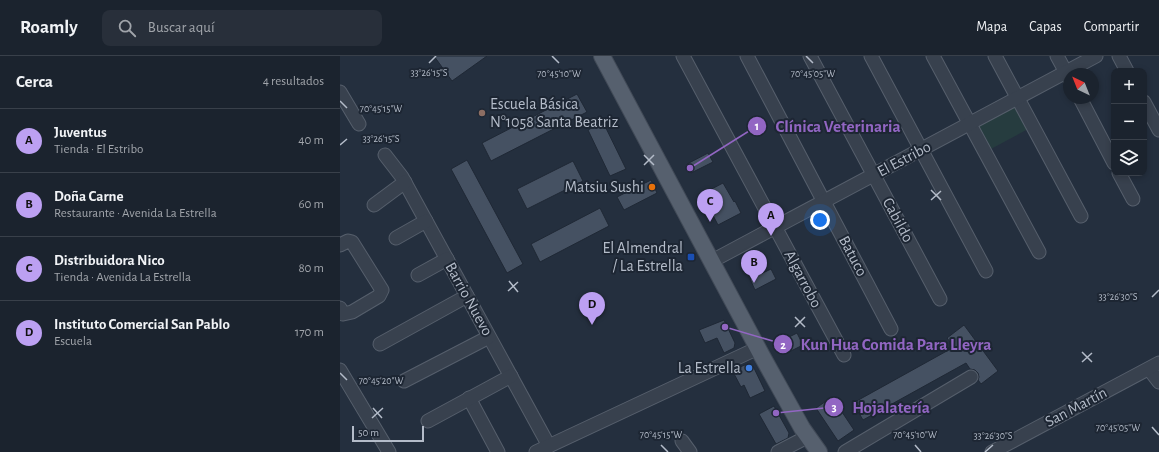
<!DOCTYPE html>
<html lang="es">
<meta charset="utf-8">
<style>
body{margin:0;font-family:"Alegreya Sans",sans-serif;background:#282f3a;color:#f1f3f6}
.controls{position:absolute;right:12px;top:12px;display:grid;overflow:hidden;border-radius:8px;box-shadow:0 2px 6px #0003}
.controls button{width:36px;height:36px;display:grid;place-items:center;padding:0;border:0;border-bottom:1px solid #39404a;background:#1b232e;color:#f1f3f6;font:20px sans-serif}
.compass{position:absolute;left:723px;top:12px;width:36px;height:36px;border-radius:50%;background:#1b232e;box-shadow:0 2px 6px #0003;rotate:317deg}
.scale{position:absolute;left:12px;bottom:10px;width:72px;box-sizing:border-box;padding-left:4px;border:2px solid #b4bcc9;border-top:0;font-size:11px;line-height:14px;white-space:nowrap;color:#b4bcc9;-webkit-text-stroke:3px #1d2633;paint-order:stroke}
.you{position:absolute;left:480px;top:164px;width:14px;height:14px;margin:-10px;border:3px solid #fff;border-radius:50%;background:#1a73e8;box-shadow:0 0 0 6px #1a73e833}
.badge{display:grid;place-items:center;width:26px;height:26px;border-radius:50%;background:#bca0f2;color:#111;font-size:13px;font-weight:700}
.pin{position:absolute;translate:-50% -33px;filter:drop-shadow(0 1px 2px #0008)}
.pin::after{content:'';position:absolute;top:21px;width:14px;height:12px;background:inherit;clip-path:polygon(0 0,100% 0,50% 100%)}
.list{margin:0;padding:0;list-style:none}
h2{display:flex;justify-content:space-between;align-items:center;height:52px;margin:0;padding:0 16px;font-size:17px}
h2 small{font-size:13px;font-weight:400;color:#a0a4aa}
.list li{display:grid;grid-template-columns:26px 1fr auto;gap:12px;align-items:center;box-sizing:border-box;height:64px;padding:0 16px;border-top:1px solid #39404a}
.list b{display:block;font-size:15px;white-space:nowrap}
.list p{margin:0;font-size:13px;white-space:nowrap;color:#a0a4aa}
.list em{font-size:13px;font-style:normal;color:#a0a4aa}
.icon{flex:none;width:22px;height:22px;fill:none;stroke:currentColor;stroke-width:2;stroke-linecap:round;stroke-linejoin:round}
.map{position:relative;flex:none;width:819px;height:396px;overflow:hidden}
header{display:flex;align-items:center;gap:24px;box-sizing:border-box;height:56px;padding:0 20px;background:#1b232e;border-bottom:1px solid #39404a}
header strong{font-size:19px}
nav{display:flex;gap:22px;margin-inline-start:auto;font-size:14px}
.search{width:280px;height:36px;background:#282f3a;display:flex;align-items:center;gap:10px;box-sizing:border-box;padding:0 14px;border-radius:8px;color:#a0a4aa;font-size:15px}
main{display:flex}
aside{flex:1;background:#1b232e}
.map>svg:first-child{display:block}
</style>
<header>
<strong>Roamly</strong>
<div class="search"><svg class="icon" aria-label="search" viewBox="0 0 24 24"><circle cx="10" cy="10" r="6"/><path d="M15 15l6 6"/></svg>Buscar aquí</div>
<nav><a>Mapa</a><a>Capas</a><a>Compartir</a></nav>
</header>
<main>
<aside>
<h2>Cerca<small>4 resultados</small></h2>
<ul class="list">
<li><span class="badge">A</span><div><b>Juventus</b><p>Tienda · El Estribo</p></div><em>40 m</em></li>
<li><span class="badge">B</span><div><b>Doña Carne</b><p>Restaurante · Avenida La Estrella</p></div><em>60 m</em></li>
<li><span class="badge">C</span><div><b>Distribuidora Nico</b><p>Tienda · Avenida La Estrella</p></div><em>80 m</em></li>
<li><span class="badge">D</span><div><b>Instituto Comercial San Pablo</b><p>Escuela</p></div><em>170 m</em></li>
</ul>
</aside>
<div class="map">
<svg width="819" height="396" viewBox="0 0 819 396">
<rect width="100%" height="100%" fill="#242f3e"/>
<path fill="#263c3f" d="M675,50L688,73L649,94L637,70Z"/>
<g fill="#455162" stroke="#1f2835">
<path d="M94,0H147L112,25Z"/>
<path d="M237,38L247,56L151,105L142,87Z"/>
<path d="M263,66L286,113L270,120L248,74Z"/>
<path d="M368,97L373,106L351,117L347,108Z"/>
<path d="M127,104L183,208L167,217L111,113Z"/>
<path d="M233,105L243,125L187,153L177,133Z"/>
<path d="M311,124L317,137L284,154L277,141Z"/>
<path d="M383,127L394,146L395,145L401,157L378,169L362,138Z"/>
<path d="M260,152L269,170L200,206L191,188Z"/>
<path d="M431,213L436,223L415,234L410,223Z"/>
<path d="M384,264L395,287L394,292L384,297L377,282L365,287L359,274Z"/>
<path d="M624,269L658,315L641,328L638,324L639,321L638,317L635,314L630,313L626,307L523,364L513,347L614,291L607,282Z"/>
<path d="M457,277L463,289L447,297L441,285Z"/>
<path d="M405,309L413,310L425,335L410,342L404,329L401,331L392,314Z"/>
<path d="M492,341L514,374L498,385L476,352Z"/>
<path d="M434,350L449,377L448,382L436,388L419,358Z"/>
</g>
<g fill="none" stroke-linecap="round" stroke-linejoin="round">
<g stroke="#565f6c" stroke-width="15">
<g id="minor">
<path d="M343,0L504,299"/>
<path d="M407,0L551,273"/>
<path d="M470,0L600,243"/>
<path d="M531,0L646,215"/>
<path d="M593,0L699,196"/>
<path d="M655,0L741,160"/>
<path d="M717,0L729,22"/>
<path d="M779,0L787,15"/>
<path d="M0,36L19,68"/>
<path d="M740,42L774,107"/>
<path d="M804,46L819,74"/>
<path d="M45,99L62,121L209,390"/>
<path d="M779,117L793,143"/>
<path d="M34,149L65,126"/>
<path d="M56,182L86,165"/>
<path d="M0,189L8,185L12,186L42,234L39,240L12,256L3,258L0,252"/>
<path d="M372,205L756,0"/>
<path d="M78,219L107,203"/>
<path d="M40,288L127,240"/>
<path d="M809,313L819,326"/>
<path d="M0,314L49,396"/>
<path d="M64,325L149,281"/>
<path d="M129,342L158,396"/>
<path d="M88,365L171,320"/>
<path d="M342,385L350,396"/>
<path d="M196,396L418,292"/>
<path d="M438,396L467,381"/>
<path d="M505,396L631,321"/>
<path d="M652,396L819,307"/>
</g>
</g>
<g stroke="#414a57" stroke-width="18">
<path id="major" d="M262,0L422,300L462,372L479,396"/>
</g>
<use href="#minor" stroke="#38414e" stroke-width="13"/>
<use href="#major" stroke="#56606e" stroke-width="16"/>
</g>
<path fill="none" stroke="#b4bcc9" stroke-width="1.5" d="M212,0L219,7M466,0L473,7M89,7L96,0M0,45L7,52M0,89L7,83M304,99L314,109M304,109L314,99M591,134L601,144M591,144L601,135M169,225L178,236M168,235L178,226M812,241L819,234M455,261L465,271M455,271L465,261M742,296L752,306M742,306L752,297M0,317L7,324M33,352L42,362M32,362L43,352M812,371L819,379M321,389L328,396M575,389L581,396M645,396L653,389"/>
<circle fill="#8d6e63" stroke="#1d2633" stroke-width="1.5" cx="142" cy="57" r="4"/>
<circle fill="#e8710a" stroke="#1d2633" stroke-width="1.5" cx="312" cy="131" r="4"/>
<rect fill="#1a4fb4" stroke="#1d2633" stroke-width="1.5" x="347" y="197" width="8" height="8" rx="2"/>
<circle fill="#3f7fe0" stroke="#1d2633" stroke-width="1.5" cx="409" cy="312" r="4"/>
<g text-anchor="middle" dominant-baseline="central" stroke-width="4" stroke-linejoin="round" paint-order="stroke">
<g font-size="16" fill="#b4bcc9" stroke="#1d2633" text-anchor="end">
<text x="150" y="48" text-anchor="start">Escuela Básica<tspan x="150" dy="18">N°1058 Santa Beatriz</tspan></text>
<text x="304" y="131">Matsiu Sushi</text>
<text x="343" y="192">El Almendral<tspan x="343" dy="18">/ La Estrella</tspan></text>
<text x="401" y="312">La Estrella</text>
</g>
<g font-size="16" fill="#b4bcc9" stroke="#1d2633">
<text transform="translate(564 103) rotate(-28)">El Estribo</text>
<text transform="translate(558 164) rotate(62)">Cabildo</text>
<text transform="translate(513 200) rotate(62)">Batuco</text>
<text transform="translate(463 223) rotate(62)">Algarrobo</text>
<text transform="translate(129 243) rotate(61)">Barrio Nuevo</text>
<text transform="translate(736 351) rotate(-28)">San Martín</text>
</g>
</g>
<g font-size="10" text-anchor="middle" fill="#b4bcc9" stroke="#1d2633" stroke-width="4" stroke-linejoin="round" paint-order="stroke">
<text x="89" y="20">33°26'15"S</text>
<text x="219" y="21">70°45'10"W</text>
<text x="473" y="21">70°45'05"W</text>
<text x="41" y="56">70°45'15"W</text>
<text x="41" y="86">33°26'15"S</text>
<text x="778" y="244">33°26'30"S</text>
<text x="41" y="328">70°45'20"W</text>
<text x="778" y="375">70°45'05"W</text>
<text x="321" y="382">70°45'15"W</text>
<text x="575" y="382">70°45'10"W</text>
<text x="653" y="383">33°26'30"S</text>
</g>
<path fill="none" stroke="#9266c3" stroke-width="1.5" d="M350 112L417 70M385 271L443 288M436 357L494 351"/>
<g fill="#9266c3" stroke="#1d2633" stroke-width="1.5">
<circle cx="350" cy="112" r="4"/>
<circle cx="385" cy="271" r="4"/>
<circle cx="436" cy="357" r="4"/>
<circle cx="417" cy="70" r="10"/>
<circle cx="443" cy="288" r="10"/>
<circle cx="494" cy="351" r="10"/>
</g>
<g font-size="12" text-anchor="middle" font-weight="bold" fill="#fff">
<text x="417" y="74">1</text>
<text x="443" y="293">2</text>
<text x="494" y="355">3</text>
</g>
<g font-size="17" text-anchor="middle" font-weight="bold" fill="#9266c3" stroke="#1d2633" stroke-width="4" stroke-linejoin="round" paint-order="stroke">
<text x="498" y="76">Clínica Veterinaria</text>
<text x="556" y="294">Kun Hua Comida Para Lleyra</text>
<text x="551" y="357">Hojalatería</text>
</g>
</svg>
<div class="controls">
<button>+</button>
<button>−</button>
<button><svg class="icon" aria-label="layers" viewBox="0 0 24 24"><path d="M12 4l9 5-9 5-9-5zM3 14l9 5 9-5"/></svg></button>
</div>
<svg class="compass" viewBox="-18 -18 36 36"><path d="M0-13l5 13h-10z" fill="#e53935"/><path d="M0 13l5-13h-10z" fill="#a0a4aa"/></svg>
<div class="scale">50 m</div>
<div class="you"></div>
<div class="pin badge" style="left:431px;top:180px">A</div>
<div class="pin badge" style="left:414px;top:227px">B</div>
<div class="pin badge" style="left:370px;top:166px">C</div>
<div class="pin badge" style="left:252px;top:269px">D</div>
</div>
</main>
